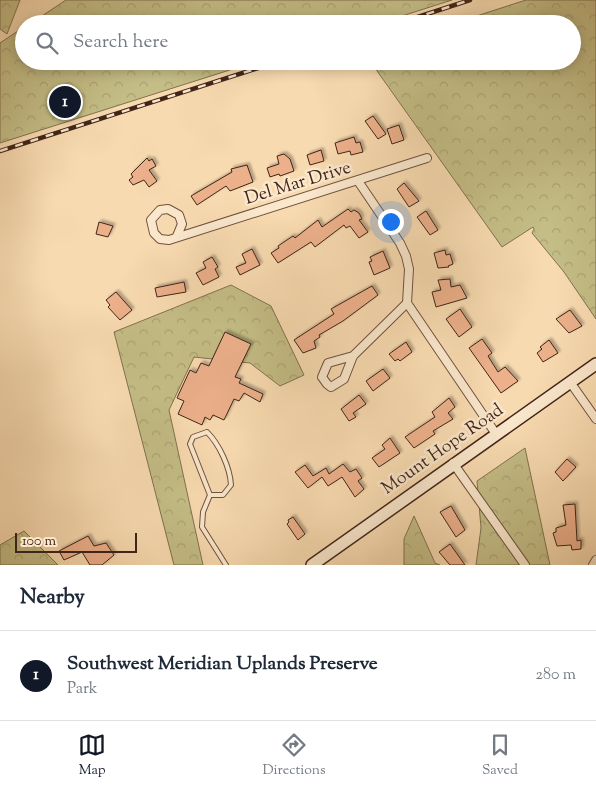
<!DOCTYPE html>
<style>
body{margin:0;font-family:"Sorts Mill Goudy",serif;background:#f2f2f3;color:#1f2937}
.scale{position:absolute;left:15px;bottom:12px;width:122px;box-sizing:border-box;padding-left:5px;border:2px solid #412519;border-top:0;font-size:14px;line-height:18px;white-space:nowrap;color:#412519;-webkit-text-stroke:4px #fae7cc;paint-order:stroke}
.you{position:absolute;left:390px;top:221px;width:18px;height:18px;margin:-12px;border:4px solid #fff;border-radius:50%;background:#1a73e8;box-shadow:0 0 0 8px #1a73e833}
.badge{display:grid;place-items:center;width:32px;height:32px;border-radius:50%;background:#111827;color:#fff;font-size:16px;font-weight:700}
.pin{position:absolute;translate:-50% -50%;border:2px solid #fff;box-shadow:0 1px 5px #0006}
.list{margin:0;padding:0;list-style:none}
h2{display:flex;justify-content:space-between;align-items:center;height:65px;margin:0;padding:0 20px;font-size:21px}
h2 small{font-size:16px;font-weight:400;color:#747a83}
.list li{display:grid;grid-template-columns:32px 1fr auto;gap:15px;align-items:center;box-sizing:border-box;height:90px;padding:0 20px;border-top:1px solid #e0e1e3}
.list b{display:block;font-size:19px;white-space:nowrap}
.list p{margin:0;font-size:16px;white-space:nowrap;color:#747a83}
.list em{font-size:16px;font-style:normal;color:#747a83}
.icon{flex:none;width:28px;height:28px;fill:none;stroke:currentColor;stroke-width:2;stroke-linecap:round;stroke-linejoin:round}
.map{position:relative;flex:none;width:596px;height:565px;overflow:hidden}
.search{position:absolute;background:#fff;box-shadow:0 2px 12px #0003;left:15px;right:15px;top:15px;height:55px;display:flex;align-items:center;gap:12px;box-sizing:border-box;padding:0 18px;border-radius:28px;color:#747a83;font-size:19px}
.sheet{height:155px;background:#fff}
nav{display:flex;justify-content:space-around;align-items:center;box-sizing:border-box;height:70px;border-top:1px solid #e0e1e3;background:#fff;font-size:14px;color:#747a83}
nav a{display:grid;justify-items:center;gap:2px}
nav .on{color:#111827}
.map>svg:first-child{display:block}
</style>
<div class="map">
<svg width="596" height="565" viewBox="0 0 596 565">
<defs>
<pattern id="forest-crowns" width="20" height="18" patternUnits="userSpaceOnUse" patternTransform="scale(1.25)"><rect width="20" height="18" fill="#c4bd86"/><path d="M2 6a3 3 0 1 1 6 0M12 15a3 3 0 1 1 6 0" fill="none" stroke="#aaa273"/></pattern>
<filter id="shadow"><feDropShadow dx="2.5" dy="-2.5" stdDeviation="1" flood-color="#0004"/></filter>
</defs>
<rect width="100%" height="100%" fill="#f8dab0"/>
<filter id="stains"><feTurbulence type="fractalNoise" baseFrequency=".004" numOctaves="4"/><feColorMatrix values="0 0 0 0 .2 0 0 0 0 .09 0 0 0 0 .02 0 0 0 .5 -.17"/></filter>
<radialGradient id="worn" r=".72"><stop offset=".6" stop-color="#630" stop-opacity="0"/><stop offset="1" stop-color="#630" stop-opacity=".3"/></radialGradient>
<g fill="url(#forest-crowns)" stroke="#827150">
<path d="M0,0H20L7,34L0,29Z"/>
<path d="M66,0H452L377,24H30Z"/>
<path d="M526,0H596V319L564,272L532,233L534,229L533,227L502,247L370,61H572V24H452Z"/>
<path d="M24,27V61H258L0,143V43Z"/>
<path d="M231,285L271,306L304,375L280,386L250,363L194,357L169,410L203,565H174L114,332Z"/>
<path d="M525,448L550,565H476L481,528L477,481Z"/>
<path d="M414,516L435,563L440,565H404V539Z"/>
<path d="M24,531L58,565H0V545Z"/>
</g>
<g fill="#ecb08b" stroke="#412519" filter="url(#shadow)">
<path d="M373,116L386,134L378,139L365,121Z"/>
<path d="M399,125L404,140L392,144L387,129Z"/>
<path d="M354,137L356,143L360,142L363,152L351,155L350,151L338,154L335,143Z"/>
<path d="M321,150L324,161L310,165L307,155Z"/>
<path d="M284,154L290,159L294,171L280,176L279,174L270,177L267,168L279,164L277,156Z"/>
<path d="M147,158L149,161L152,159L156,166L149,170L157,181L149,187L144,180L133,185L129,180L133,177L131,174Z"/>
<path d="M247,165L253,182L230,191L226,186L197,205L191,196L232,172L231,169Z"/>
<path d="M404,183L419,201L409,207L397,189Z"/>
<path d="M348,209L351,212L354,210L359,213L362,219L359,220L368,232L359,238L350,226L346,228L344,225L315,247L311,242L278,263L271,253L279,248L278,246L293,236L295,238L318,220L322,227Z"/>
<path d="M426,211L438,230L430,235L417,217Z"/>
<path d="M99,222L113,226L108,237L96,234Z"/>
<path d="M252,249L260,265L240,275L236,267L246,263L242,254Z"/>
<path d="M445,250L446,255L450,254L453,264L448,266L449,267L438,268L434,253Z"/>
<path d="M383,251L390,268L374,275L369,262L372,261L370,257Z"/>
<path d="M212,257L218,267L215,269L219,277L203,285L196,273L206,268L203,262Z"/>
<path d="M450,279L451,287L460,285L467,298L436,307L432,292L441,290L438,280Z"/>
<path d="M184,282L186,292L157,297L155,288Z"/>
<path d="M372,286L378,295L343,321L319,335L320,337L314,341L316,348L303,353L294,340L334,314L331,309Z"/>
<path d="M116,292L132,310L120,320L108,307L110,305L106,300Z"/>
<path d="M460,309L472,327L459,337L446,319Z"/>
<path d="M570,310L582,326L569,333L556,319Z"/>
<path d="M225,332L251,344L235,377L241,379L239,383L263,394L260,402L244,393L239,401L234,399L224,420L213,415L210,420L205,417L202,425L178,414L184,401L177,398L190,370L196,373L201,363L209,366Z"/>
<path d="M482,339L492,353L488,356L498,372L505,367L518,381L501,393L469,348Z"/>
<path d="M549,340L558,353L543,362L537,353L542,349L540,347Z"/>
<path d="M406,342L412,352L400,361L398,359L395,361L389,354Z"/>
<path d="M383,369L390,378L373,391L366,381Z"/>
<path d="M359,395L366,404L353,413L356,417L349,421L341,409Z"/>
<path d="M449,398L455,407L448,413L453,419L433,431L435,434L414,448L405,437L435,417L432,412Z"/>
<path d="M390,438L400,453L379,467L372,458L385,449L382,445Z"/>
<path d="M567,459L576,467L563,481L555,472Z"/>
<path d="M343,464L350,472L356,469L362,478L358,481L364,489L355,497L342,477L328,486L322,477L308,488L295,472L305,465L313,476L326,468L329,474Z"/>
<path d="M575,504L577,541L581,540V549L572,550L571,545L557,546L553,533L556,532V528L566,525L563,505Z"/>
<path d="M451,506L465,530L456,537L440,512Z"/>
<path d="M293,517L305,534L298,540L287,524L289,522L288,520Z"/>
<path d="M88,536L94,546L106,543L114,555L102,565H90L82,552L64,560L59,551Z"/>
<path d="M450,544L465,565H450L439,552Z"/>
</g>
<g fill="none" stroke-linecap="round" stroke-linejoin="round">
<g stroke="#6f523f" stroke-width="6">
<path id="lane" d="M210,495H223L231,485C230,467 219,444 207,432L193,437L190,444L210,495L203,512L202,527L226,565"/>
</g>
<g stroke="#6f523f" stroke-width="10">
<g id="street">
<path d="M358,181L400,243L406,256L409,269L407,303L496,434"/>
<path d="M177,236L182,224L179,215L168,209L160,210L151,220L154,233L160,239L169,240L427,158"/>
<path d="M353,356L328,363L322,377L327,384L331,387L344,379L353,356L407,303"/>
<path d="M570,382L596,419"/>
<path d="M453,463L525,565"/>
<path d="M593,565L596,560"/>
</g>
</g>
<g stroke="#412519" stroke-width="14">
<path id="secondary" d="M312,565L596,364"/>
</g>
<use href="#lane" stroke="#fae7cc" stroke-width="4"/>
<use href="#street" stroke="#fae7cc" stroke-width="8"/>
<use href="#secondary" stroke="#fae7cc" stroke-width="11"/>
<g stroke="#412519" stroke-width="4.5">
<g id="rail">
<path d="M396,24L470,0"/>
<path d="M0,151L280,61"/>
</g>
</g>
<use href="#rail" stroke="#fae7cc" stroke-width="2.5" stroke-dasharray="8" stroke-linecap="butt"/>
</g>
<g text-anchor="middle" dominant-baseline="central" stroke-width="5" stroke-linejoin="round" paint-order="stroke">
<g font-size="18" fill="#412519" stroke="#fae7cc">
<text transform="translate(298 184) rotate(-17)">Del Mar Drive</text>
<text transform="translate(443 450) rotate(-35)">Mount Hope Road</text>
</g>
</g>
<rect width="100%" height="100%" filter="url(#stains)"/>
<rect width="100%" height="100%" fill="url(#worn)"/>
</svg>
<div class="scale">100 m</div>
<div class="you"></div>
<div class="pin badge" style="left:65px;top:102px">1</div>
<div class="search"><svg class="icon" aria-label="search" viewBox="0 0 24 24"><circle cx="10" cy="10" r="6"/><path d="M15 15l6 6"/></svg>Search here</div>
</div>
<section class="sheet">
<h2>Nearby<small></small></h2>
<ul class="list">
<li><span class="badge">1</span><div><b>Southwest Meridian Uplands Preserve</b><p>Park</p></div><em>280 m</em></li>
</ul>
</section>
<nav>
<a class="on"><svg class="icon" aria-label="map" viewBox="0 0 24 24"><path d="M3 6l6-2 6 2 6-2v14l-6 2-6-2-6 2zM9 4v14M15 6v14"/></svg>Map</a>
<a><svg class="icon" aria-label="directions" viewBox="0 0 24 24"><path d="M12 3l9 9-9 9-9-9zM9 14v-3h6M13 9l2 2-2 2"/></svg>Directions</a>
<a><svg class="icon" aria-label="saved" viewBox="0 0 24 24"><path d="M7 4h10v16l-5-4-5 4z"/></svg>Saved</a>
</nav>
